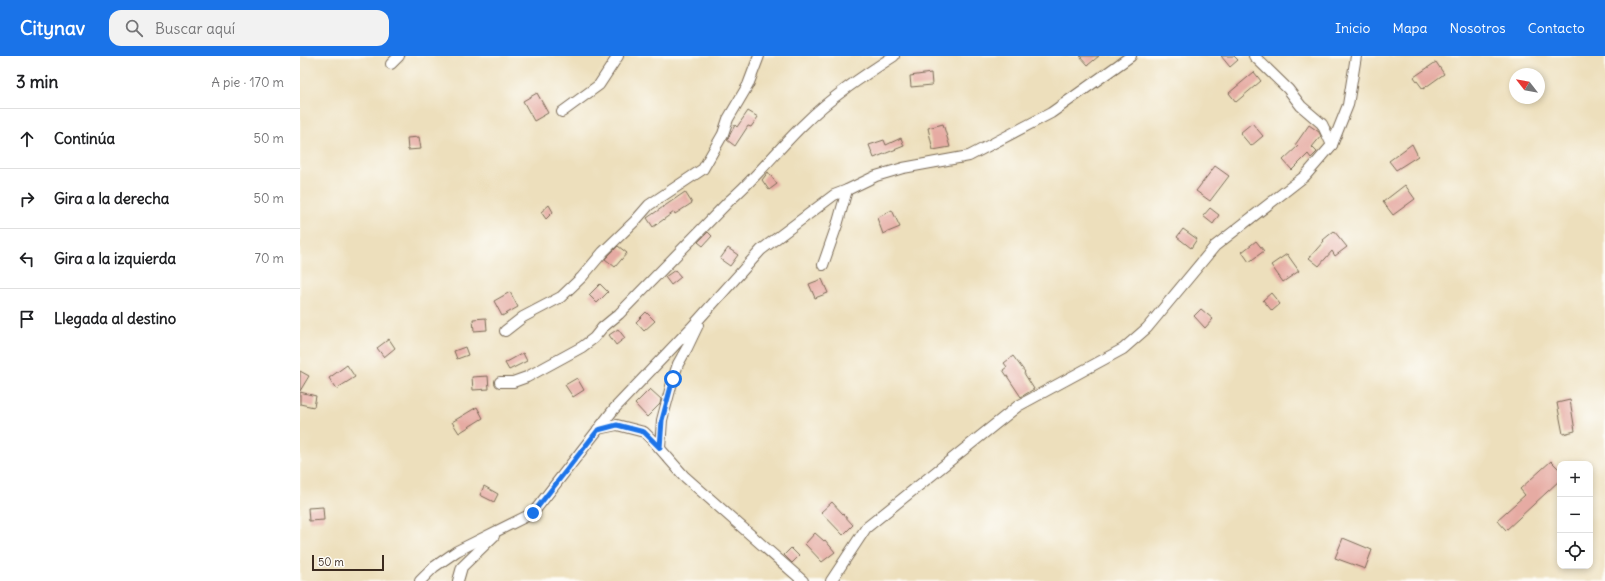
<!DOCTYPE html>
<html lang="es">
<meta charset="utf-8">
<style>
body{margin:0;font-family:Delius,sans-serif;background:#f2f2f2;color:#202124}
.controls{position:absolute;right:12px;bottom:12px;display:grid;overflow:hidden;border-radius:8px;box-shadow:0 2px 6px #0003}
.controls button{width:36px;height:36px;display:grid;place-items:center;padding:0;border:0;border-bottom:1px solid #e0e0e0;background:#fff;color:#202124;font:20px sans-serif}
.compass{position:absolute;left:1209px;top:12px;width:36px;height:36px;border-radius:50%;background:#fff;box-shadow:0 2px 6px #0003;rotate:301deg}
.scale{position:absolute;left:12px;bottom:10px;width:72px;box-sizing:border-box;padding-left:4px;border:2px solid #3b2a1e;border-top:0;font-size:11px;line-height:14px;white-space:nowrap;color:#3b2a1e;-webkit-text-stroke:3px #fdfcf7;paint-order:stroke}
.stop{position:absolute;width:12px;height:12px;margin:-9px;border:3px solid #1a73e8;border-radius:50%;background:#fff}
.stop.end{background:#1a73e8;border-color:#fff;box-shadow:0 1px 4px #0008}
.list{margin:0;padding:0;list-style:none}
h2{display:flex;justify-content:space-between;align-items:center;height:52px;margin:0;padding:0 16px;font-size:17px}
h2 small{font-size:13px;font-weight:400;color:#757577}
.list li{display:grid;grid-template-columns:26px 1fr auto;gap:12px;align-items:center;box-sizing:border-box;height:60px;padding:0 16px;border-top:1px solid #e0e0e0}
.list b{display:block;font-size:15px;white-space:nowrap}
.list em{font-size:13px;font-style:normal;color:#757577}
.icon{flex:none;width:22px;height:22px;fill:none;stroke:currentColor;stroke-width:2;stroke-linecap:round;stroke-linejoin:round}
.map{position:relative;flex:none;width:1305px;height:525px;overflow:hidden}
header{display:flex;align-items:center;gap:24px;box-sizing:border-box;height:56px;padding:0 20px;background:#1a73e8;color:#fff}
header strong{font-size:19px}
nav{display:flex;gap:22px;margin-inline-start:auto;font-size:14px}
.search{width:280px;height:36px;background:#f2f2f2;display:flex;align-items:center;gap:10px;box-sizing:border-box;padding:0 14px;border-radius:12px;color:#757577;font-size:15px}
main{display:flex}
aside{flex:1;background:#fff}
.map>svg:first-child{display:block}
</style>
<header>
<strong>Citynav</strong>
<div class="search"><svg class="icon" aria-label="search" viewBox="0 0 24 24"><circle cx="10" cy="10" r="6"/><path d="M15 15l6 6"/></svg>Buscar aquí</div>
<nav><a>Inicio</a><a>Mapa</a><a>Nosotros</a><a>Contacto</a></nav>
</header>
<main>
<aside>
<h2>3 min<small>A pie · 170 m</small></h2>
<ul class="list">
<li><svg class="icon" aria-label="ahead" viewBox="0 0 24 24"><path d="M12 20V5M6 11l6-6 6 6"/></svg><div><b>Continúa</b></div><em>50 m</em></li>
<li><svg class="icon" aria-label="right" viewBox="0 0 24 24"><path d="M7 20v-9h11M14 6l5 5-5 5"/></svg><div><b>Gira a la derecha</b></div><em>50 m</em></li>
<li><svg class="icon" aria-label="left" viewBox="0 0 24 24"><path d="M17 20v-9H6M10 6l-5 5 5 5"/></svg><div><b>Gira a la izquierda</b></div><em>70 m</em></li>
<li><svg class="icon" aria-label="arrive" viewBox="0 0 24 24"><path d="M6 21V4h12l-3 4 3 4H6"/></svg><div><b>Llegada al destino</b></div></li>
</ul>
</aside>
<div class="map">
<svg width="1305" height="525" viewBox="0 0 1305 525">
<rect width="100%" height="100%" fill="#fdfcf7"/>
<filter id="ink" filterUnits="userSpaceOnUse"><feTurbulence type="fractalNoise" baseFrequency=".025" numOctaves="2"/><feDisplacementMap in="SourceGraphic" scale="8" xChannelSelector="R" yChannelSelector="G"/><feConvolveMatrix kernelMatrix="1 2 1 2 8 2 1 2 1" color-interpolation-filters="sRGB"/></filter>
<filter id="wash" filterUnits="userSpaceOnUse"><feTurbulence type="fractalNoise" baseFrequency=".012" numOctaves="4" result="noise"/><feDisplacementMap in="SourceGraphic" scale="16" xChannelSelector="R" yChannelSelector="G"/><feGaussianBlur stdDeviation="0.9" result="paint"/><feColorMatrix in="noise" values="0 0 0 0 0 0 0 0 0 0 0 0 0 0 0 0 0 1.4 0 .05"/><feComposite in="paint" operator="in"/></filter>
<g filter="url(#wash)">
<rect width="100%" height="100%" fill="#eddfbc"/>
<g id="blocks">
<g fill="#e6aba3">
<path d="M780,0H799L788,9Z"/>
<path d="M921,0H934L938,4L930,11Z"/>
<path d="M1136,6L1144,18L1123,33L1114,21Z"/>
<path d="M954,16L961,25L936,46L929,37Z"/>
<path d="M631,17L632,29L611,31L610,20Z"/>
<path d="M237,37L248,57L234,65L223,45Z"/>
<path d="M448,55L458,61L451,71L448,70L435,90L427,84L435,69L437,71Z"/>
<path d="M952,67L963,80L951,90L940,77Z"/>
<path d="M643,68L650,91L633,94L628,72Z"/>
<path d="M1009,69L1019,76L1021,80L1012,91L1017,96L1011,102L1008,98L992,114L983,104L998,90L995,89Z"/>
<path d="M119,81L121,93L108,94L107,82Z"/>
<path d="M601,82L604,90L574,102L569,89L584,84L586,89Z"/>
<path d="M1112,88L1118,100L1096,114L1089,105Z"/>
<path d="M915,110L929,120L910,145L896,135Z"/>
<path d="M468,116L477,128L469,134L462,124Z"/>
<path d="M1105,129L1115,143L1093,159L1083,146Z"/>
<path d="M385,136L392,147L375,158L374,156L353,171L347,162Z"/>
<path d="M249,149L253,156L246,163L241,156Z"/>
<path d="M910,152L919,159L913,168L903,160Z"/>
<path d="M592,154L600,171L583,178L577,162Z"/>
<path d="M883,173L897,183L891,192L877,181Z"/>
<path d="M1034,175L1047,191L1035,200L1032,195L1019,210L1009,202L1024,185L1023,184Z"/>
<path d="M408,176L412,180L403,190L398,186Z"/>
<path d="M956,185L964,195L949,206L942,196Z"/>
<path d="M318,190L327,197L315,211L305,203Z"/>
<path d="M428,192L438,199L430,210L420,203Z"/>
<path d="M987,198L999,215L983,226L971,209Z"/>
<path d="M375,214L381,221L371,229L365,221Z"/>
<path d="M522,223L528,237L515,242L509,228Z"/>
<path d="M300,228L308,236L297,247L289,239Z"/>
<path d="M210,236L218,251L202,260L194,245Z"/>
<path d="M971,237L980,248L972,255L963,244Z"/>
<path d="M901,253L913,263L905,272L894,260Z"/>
<path d="M346,256L355,265L344,275L336,266Z"/>
<path d="M186,262L187,274L174,275L173,263Z"/>
<path d="M318,273L325,282L316,289L309,279Z"/>
<path d="M89,283L95,292L84,301L77,292Z"/>
<path d="M165,291L168,299L157,303L154,295Z"/>
<path d="M223,297L227,305L209,314L205,307Z"/>
<path d="M713,300L725,316L724,317L734,333L721,341L703,314L707,311L704,307Z"/>
<path d="M47,309L55,321L36,333L29,322Z"/>
<path d="M0,315L9,320L0,335Z"/>
<path d="M188,320L189,333L173,334L172,321Z"/>
<path d="M277,322L284,334L273,341L265,329Z"/>
<path d="M350,333L361,343L360,348L347,361L335,348Z"/>
<path d="M0,336L16,340L14,351L0,348Z"/>
<path d="M1270,344L1275,375L1263,378L1257,347Z"/>
<path d="M177,351L183,362L159,377L152,366Z"/>
<path d="M1251,405L1260,414V424L1206,474L1197,464L1225,439L1220,433Z"/>
<path d="M184,430L198,438L194,446L180,439Z"/>
<path d="M532,446L553,469L543,479L521,456Z"/>
<path d="M23,451L24,464L9,465L8,452Z"/>
<path d="M515,477L524,485L525,484L535,496L522,506L505,488Z"/>
<path d="M1043,482L1072,494L1065,513L1035,502Z"/>
<path d="M491,492L499,500L492,507L484,499Z"/>
</g>
</g>
</g>
<g filter="url(#ink)">
<use href="#blocks" fill-opacity="0" stroke="#796955" stroke-width="1"/>
<g fill="none" stroke-linecap="round" stroke-linejoin="round">
<g stroke="#796955" stroke-width="12">
<g id="minor">
<path d="M954,0L988,33L1001,50L1022,68L1032,89"/>
<path d="M91,8L99,0"/>
<path d="M262,56L299,29L318,0"/>
<path d="M523,209L538,166L547,134"/>
<path d="M205,275L223,261L261,241L282,221L303,196L335,165L349,149L403,113L423,78L428,63L448,29L459,0"/>
<path d="M200,326H213L227,321L282,291L294,282L302,272L319,258L429,145C456,122 478,93 504,68C530,42 563,20 594,0"/>
<path d="M298,373L317,369L344,376L355,387L384,420L503,525"/>
<path d="M360,392L362,364L373,323L378,308L387,292L398,269"/>
<path d="M120,525L134,511L157,495L233,457L314,353L391,272L461,194L534,139L547,134L576,120L603,112L669,100L751,57L831,0"/>
<path d="M158,525L162,511L194,480"/>
<path d="M531,525L566,472L718,350L823,293L847,272L915,190L1005,120L1032,89L1048,49L1056,0"/>
</g>
</g>
<use href="#minor" stroke="#fff" stroke-width="10"/>
</g>
</g>
<g fill="none" stroke-linecap="round" stroke-linejoin="round" filter="url(#ink)">
<path stroke="#1a73e8" stroke-width="5" d="M233,457L298,374L317,369L344,376L360,392L362,364L373,323"/>
</g>
</svg>
<div class="controls">
<button>+</button>
<button>−</button>
<button><svg class="icon" aria-label="locate" viewBox="0 0 24 24"><circle cx="12" cy="12" r="6"/><path d="M12 2v4M12 18v4M2 12h4M18 12h4"/></svg></button>
</div>
<svg class="compass" viewBox="-18 -18 36 36"><path d="M0-13l5 13h-10z" fill="#e53935"/><path d="M0 13l5-13h-10z" fill="#757577"/></svg>
<div class="scale">50 m</div>
<div class="stop" style="left:373px;top:323px"></div>
<div class="stop end" style="left:233px;top:457px"></div>
</div>
</main>
